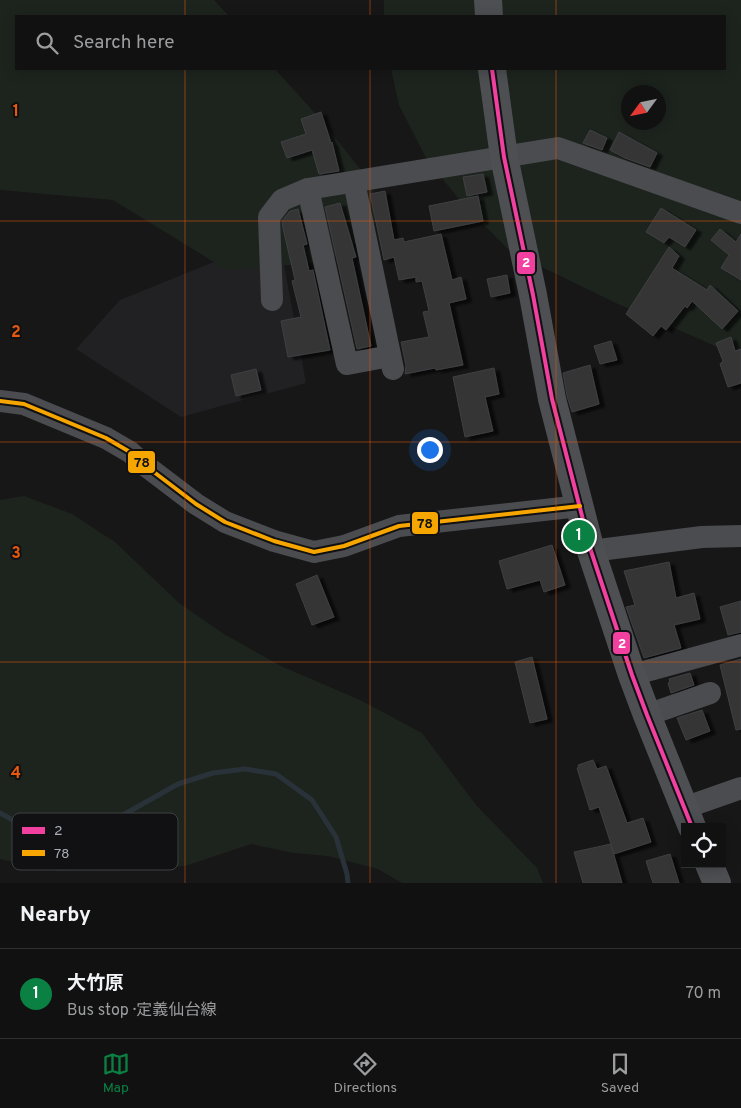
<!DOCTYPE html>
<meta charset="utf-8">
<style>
body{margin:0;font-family:Overpass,"Noto Sans JP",sans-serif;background:#1a1a1a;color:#f1f3f6}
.controls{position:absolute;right:15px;bottom:15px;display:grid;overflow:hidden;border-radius:0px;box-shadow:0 2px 12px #0003}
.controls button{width:45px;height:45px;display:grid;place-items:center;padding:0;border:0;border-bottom:1px solid #303131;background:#111;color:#f1f3f6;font:25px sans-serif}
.compass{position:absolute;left:621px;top:85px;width:45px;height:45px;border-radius:50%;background:#111;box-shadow:0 2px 12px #0003;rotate:237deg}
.you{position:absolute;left:429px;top:449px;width:18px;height:18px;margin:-12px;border:4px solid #fff;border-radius:50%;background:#1a73e8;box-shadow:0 0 0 8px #1a73e833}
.badge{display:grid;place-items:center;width:32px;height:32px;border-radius:50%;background:#0b8043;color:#fff;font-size:16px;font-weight:700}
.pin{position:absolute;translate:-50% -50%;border:2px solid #fff;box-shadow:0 1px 5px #0006}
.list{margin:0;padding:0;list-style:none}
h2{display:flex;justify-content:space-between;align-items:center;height:65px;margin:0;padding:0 20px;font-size:21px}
h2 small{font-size:16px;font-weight:400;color:#9c9d9f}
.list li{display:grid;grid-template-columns:32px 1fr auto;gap:15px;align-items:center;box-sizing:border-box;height:90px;padding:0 20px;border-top:1px solid #303131}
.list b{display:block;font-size:19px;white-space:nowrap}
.list p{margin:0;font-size:16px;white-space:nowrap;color:#9c9d9f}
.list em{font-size:16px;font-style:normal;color:#9c9d9f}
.icon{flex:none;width:28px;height:28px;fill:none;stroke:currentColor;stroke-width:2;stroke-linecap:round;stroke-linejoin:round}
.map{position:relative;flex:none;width:741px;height:883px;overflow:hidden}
.search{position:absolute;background:#111;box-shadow:0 2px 12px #0003;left:15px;right:15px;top:15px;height:55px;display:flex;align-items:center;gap:12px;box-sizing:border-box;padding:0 18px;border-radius:0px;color:#9c9d9f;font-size:19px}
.sheet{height:155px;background:#111}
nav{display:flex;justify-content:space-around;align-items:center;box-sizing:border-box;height:70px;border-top:1px solid #303131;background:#111;font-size:14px;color:#9c9d9f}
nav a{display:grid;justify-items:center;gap:2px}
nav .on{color:#0b8043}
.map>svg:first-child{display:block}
</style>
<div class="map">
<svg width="741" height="883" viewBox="0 0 741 883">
<defs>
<filter id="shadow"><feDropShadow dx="5.5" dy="3" stdDeviation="1" flood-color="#0009"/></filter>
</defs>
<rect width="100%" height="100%" fill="#171717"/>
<path fill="#212123" d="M274,211L306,383L181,417L76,349L120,300L258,244Z"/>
<g fill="#1d241e" fill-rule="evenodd">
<path d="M0,0H214L229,16H16V69H275L322,121L373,185L375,231L327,262L227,270L113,200L0,190Z"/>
<path d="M384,0H741V358L697,338L618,304L511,252L464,205L427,160L399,105L391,69H725V16H384ZM628,92H658V122H628Z"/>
<path d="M24,496L72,514L115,542L179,603L224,634L281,666L360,700L422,733L476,805L537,868L543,883H402L378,869L328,856L294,853L251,844L185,866L127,870L58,871L0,859V500Z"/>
</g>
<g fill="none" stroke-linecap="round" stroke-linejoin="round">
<path stroke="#2a3239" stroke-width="5" d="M0,813L46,839H63L91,833L178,784L213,773L245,769L276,774L312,800L336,837L347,874L348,883"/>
</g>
<g fill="#353536" stroke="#3f4043" filter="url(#shadow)">
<path d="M321,112L331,143L332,142L339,171L319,174L312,150L287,158L281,142L306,134L301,119Z"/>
<path d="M590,130L607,138L602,150L583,143Z"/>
<path d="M619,132L657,153L650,167L625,158L610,150Z"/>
<path d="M483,174L487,192L467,196L463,177Z"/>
<path d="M385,191L394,240L403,238L404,242L441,234L452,280L461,277L466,299L449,303L463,365L436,370L435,368L405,374L406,366L401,342L429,337L423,312L429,311L422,281L416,282V277L399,280L394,257L384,260L370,194Z"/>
<path d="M478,196L483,221L434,231L429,206Z"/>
<path d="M340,203L356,257L352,258L371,346L357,349L325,207Z"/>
<path d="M661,208L696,230L685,247L669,237L664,243L646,232Z"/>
<path d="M298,209L307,244L303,245L309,271L313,270L330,350L288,357L281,321L301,317L292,281L295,280L283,228L282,221L290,211Z"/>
<path d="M720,229L736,242L741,234V280L721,268L729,255L711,240Z"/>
<path d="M669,247L679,256L672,268L707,290L710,285L738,311L722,329L692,301L687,308L685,306L666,330L661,326L653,336L626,314Z"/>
<path d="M507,275L510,293L491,297L487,279Z"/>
<path d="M731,337L735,351L741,349V383L728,387L720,364L723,361L716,343Z"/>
<path d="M611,341L617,360L600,364L594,346Z"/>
<path d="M590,365L599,404L572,412L567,396L563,373Z"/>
<path d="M494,368L499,394L485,397L493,431L465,437L453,377Z"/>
<path d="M256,369L261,390L236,396L231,375Z"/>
<path d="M552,545L565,585L544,592L540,580L507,589L499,561Z"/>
<path d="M669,562L676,598L694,593L700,619L674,625L681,648L644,658L626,607L635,605L624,571Z"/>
<path d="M317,575L334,617L312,625L296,584Z"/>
<path d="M741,601V632L728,635L720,607Z"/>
<path d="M532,657L547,719L530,723L515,662Z"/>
<path d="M741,659V729L736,730L720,665Z"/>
<path d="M690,673L694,685L671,693L668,683L670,682L669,679Z"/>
<path d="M702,710L710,731L686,740L677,718Z"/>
<path d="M593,760L597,769L606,766L627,823L643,818L651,842L614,854L611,845L622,883H583L574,852L611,844L599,807L590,810L577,768L579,767L578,765Z"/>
<path d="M670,854L679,883H653L646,861Z"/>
</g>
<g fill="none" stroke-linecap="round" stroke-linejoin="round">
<g stroke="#4b4c50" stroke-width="22">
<path d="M354,182L393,369"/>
<path d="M272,300L269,217L282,200L308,189"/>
<path d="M390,356L347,364L308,189L558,148L741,213"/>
<path d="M0,401L24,404L106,438L130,452L146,466L196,504L225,522L274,541L314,552L344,546L399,526L580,506"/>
<path d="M591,551L702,537L741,536"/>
<path d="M632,675L741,645"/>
<path d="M647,715L710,693"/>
<path d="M684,808L741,788"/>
</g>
<g stroke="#4d4f52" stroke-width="28">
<path d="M488,0L489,16"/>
<path d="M492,69L504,157L533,295L552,399L591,551L632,675L647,715L692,827"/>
<path d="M709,864L717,883"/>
</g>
<g stroke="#111113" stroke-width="8">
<path id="bus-1" d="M492,69L504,157L533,295L552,399L591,551L632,675L647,715L692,827"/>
</g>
<g stroke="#111113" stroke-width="8">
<path id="bus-2" d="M0,401L24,404L106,438L130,452L146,466L196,504L225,522L274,541L314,552L344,546L399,526L580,506"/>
</g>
<use href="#bus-1" stroke="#f240a1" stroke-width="4"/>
<use href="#bus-2" stroke="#f7a600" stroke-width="4"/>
</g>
<path fill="none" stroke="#e8590c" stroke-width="1" stroke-opacity="0.55" d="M185,0V16M370,0V16M556,0V16M185,69V883M370,69V883M556,69V883M0,221H741M0,442H741M0,662H741"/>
<rect x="12" y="813" width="166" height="57" rx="8" fill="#111113" stroke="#3e4045" stroke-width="1"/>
<rect x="22" y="827" width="23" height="7" fill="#f240a1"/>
<rect x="22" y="850" width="23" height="6" fill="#f7a600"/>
<g font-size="14" fill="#a8adb8">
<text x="54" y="835">2</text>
<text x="54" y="858">78</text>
</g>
<g font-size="16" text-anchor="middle" font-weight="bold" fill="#e8590c" stroke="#111113" stroke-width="4" stroke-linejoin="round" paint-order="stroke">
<text x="16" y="116">1</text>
<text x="16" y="337">2</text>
<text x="16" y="558">3</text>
<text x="16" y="778">4</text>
</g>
<g stroke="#111113" stroke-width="2">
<rect x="516" y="251" width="20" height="24" rx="5" fill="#f240a1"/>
<rect x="127" y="450" width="29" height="24" rx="5" fill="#f7a600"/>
<rect x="411" y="511" width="28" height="24" rx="5" fill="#f7a600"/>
<rect x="612" y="631" width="19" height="24" rx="5" fill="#f240a1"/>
</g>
<g font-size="14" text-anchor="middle" font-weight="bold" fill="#fff">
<text x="526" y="267">2</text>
<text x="622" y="648">2</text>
</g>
<g font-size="14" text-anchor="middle" font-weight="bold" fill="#111">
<text x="142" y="467">78</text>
<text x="425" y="528">78</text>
</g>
</svg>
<div class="controls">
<button><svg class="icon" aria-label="locate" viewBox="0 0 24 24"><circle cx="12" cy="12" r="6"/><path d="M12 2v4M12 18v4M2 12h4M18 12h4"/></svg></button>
</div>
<svg class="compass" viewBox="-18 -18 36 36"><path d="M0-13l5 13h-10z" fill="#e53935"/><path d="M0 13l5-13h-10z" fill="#9c9d9f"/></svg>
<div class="you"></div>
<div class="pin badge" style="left:579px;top:536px">1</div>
<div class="search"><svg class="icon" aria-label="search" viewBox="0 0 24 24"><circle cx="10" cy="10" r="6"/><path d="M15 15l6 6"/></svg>Search here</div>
</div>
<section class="sheet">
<h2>Nearby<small></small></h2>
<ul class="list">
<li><span class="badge">1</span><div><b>大竹原</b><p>Bus stop · 定義仙台線</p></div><em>70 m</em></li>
</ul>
</section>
<nav>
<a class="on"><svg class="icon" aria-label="map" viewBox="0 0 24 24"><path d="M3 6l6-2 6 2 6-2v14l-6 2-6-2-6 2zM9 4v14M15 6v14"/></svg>Map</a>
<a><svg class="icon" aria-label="directions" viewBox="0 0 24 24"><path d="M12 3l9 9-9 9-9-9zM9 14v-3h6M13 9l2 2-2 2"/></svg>Directions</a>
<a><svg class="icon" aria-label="saved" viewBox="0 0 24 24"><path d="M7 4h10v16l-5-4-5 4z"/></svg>Saved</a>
</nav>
